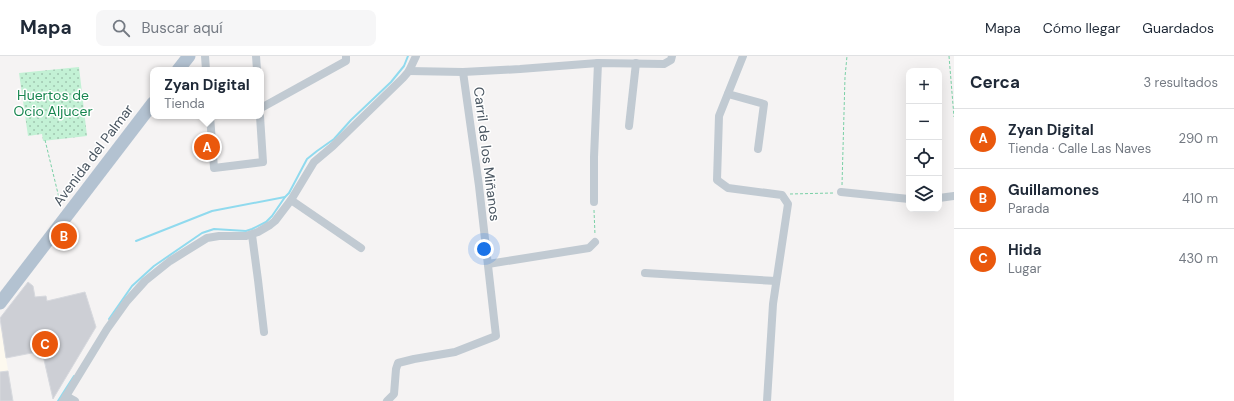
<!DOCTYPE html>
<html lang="es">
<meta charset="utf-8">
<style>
body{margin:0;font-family:"DM Sans",sans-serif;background:#f6f6f7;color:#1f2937}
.controls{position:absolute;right:12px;top:12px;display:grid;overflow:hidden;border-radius:8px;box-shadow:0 4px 16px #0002}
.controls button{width:36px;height:36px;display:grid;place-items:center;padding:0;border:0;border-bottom:1px solid #e0e1e3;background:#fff;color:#1f2937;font:20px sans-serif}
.you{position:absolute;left:484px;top:193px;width:14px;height:14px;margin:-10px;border:3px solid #fff;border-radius:50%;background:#1a73e8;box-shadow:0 0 0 6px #1a73e833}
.badge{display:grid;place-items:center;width:26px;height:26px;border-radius:50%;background:#ea580c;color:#fff;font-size:13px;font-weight:700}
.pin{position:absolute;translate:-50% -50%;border:2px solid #fff;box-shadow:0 1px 4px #0006}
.popup{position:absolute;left:150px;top:11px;width:114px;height:52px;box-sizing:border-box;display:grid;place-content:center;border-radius:8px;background:#fff;filter:drop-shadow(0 1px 3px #0005);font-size:13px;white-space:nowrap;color:#747a83}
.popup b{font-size:15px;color:#1f2937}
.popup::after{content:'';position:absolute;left:50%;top:100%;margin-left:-8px;border:8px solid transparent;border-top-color:#fff}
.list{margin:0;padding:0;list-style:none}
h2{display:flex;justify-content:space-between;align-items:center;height:52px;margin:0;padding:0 16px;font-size:17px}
h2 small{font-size:13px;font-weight:400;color:#747a83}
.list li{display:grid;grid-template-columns:26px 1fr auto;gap:12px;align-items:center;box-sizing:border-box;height:60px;padding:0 16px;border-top:1px solid #e0e1e3}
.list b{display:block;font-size:15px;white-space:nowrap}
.list p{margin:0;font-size:13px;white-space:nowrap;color:#747a83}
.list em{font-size:13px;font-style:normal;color:#747a83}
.icon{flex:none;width:22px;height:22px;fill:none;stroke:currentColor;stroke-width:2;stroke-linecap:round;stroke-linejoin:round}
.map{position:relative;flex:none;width:954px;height:345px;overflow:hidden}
header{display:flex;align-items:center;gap:24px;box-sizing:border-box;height:56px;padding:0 20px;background:#fff;border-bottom:1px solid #e0e1e3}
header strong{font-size:19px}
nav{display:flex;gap:22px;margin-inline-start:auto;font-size:14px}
.search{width:280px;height:36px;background:#f6f6f7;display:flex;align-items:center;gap:10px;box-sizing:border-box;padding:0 14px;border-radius:8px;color:#747a83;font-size:15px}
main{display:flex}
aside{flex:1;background:#fff}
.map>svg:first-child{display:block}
</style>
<header>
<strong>Mapa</strong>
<div class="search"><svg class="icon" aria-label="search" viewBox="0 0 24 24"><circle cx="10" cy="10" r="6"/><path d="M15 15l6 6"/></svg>Buscar aquí</div>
<nav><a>Mapa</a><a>Cómo llegar</a><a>Guardados</a></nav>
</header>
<main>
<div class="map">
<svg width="954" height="345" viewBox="0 0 954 345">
<defs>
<pattern id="grass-dots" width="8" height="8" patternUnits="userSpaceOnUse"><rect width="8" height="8" fill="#c3f1d5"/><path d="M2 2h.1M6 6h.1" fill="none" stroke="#a0c6b0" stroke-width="1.8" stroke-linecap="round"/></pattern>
</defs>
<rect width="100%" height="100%" fill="#f5f3f3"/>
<path fill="#fdf9ef" d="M1,271L13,345H0V273Z"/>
<path fill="url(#grass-dots)" d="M79,11L87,80L43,85L42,78L28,80L19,17Z"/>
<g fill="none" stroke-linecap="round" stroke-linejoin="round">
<g stroke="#90daee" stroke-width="2">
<path d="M136,185L212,155L285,141"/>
<path d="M109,263L132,230L154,210L202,177L214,173L246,175L252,173L266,166L272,160L285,141L289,137L307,103L317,95L334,83L351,64L391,26L404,10L408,0"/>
<path d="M58,345L74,320"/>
</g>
</g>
<g fill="#cdcfd5" stroke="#d7d9de">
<path d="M28,226L33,230L35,241L46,240L47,245L85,236L96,271L53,343L42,295L6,302L0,262Z"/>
<path d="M8,315L13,345H0V316Z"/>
</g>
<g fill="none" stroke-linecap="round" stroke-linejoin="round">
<g stroke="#7ad0a6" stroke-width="1" stroke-dasharray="3 2" stroke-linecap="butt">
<path d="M949,0L954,61"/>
<path d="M45,84L61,150"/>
<path d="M842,129L845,21L847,0"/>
<path d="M790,138L833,137"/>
<path d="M594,154L595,179"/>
</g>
<g stroke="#c1cad2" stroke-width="8">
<path d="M205,0L206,14"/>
<path d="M256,0L257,14"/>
<path d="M743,0L719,60L717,124L728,132L782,139L788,148L773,248L767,345"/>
<path d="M409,15L463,16L520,13L598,7L664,8L671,4L672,0"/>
<path d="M728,38L764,48L758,93"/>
<path d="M261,52L346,5V0"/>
<path d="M210,60L214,112L263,106L260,60"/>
<path d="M629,70L636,7"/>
<path d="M841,136L909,143"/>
<path d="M939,142L954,140"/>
<path d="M291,144L361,192"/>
<path d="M594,146V101L598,7"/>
<path d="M252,179L258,224L264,276"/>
<path d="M488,208L589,192L595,186"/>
<path d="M645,217L776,225"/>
<path d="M66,340L75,345"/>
<path d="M63,345L107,273L127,245L145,225L170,205L207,182L219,180H246L258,176L270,169L275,165L291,144L314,106L333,90L403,22L409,15L416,0"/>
<path d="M387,345L394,338L396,313L398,307L414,303L455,296L496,280L479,130L463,16"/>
</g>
<g stroke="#b3c2d1" stroke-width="13">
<path d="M178,14L189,0"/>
<path d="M0,247L153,47"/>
</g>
</g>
<g text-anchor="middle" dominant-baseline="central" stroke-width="3" stroke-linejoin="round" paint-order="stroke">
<g font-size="14" fill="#17864f" stroke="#fff">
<text x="53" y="39">Huertos de<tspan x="53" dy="16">Ocio Aljucer</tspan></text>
</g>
<g font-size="14" fill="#4a5661" stroke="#fff">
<text transform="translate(487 98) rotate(83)">Carril de los Miñanos</text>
<text transform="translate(93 99) rotate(-53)">Avenida del Palmar</text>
</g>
</g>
</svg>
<div class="controls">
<button>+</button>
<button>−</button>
<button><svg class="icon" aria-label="locate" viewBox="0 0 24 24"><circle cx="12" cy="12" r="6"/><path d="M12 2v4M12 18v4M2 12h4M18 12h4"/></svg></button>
<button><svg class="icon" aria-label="layers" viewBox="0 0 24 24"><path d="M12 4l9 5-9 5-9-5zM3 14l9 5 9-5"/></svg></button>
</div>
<div class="you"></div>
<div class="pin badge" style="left:207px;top:91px">A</div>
<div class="popup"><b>Zyan Digital</b>Tienda</div>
<div class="pin badge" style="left:64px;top:180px">B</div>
<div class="pin badge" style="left:45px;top:288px">C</div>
</div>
<aside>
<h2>Cerca<small>3 resultados</small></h2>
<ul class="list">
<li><span class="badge">A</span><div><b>Zyan Digital</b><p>Tienda · Calle Las Naves</p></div><em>290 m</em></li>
<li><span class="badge">B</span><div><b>Guillamones</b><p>Parada</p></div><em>410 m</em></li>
<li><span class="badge">C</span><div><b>Hida</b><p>Lugar</p></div><em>430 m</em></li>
</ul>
</aside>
</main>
